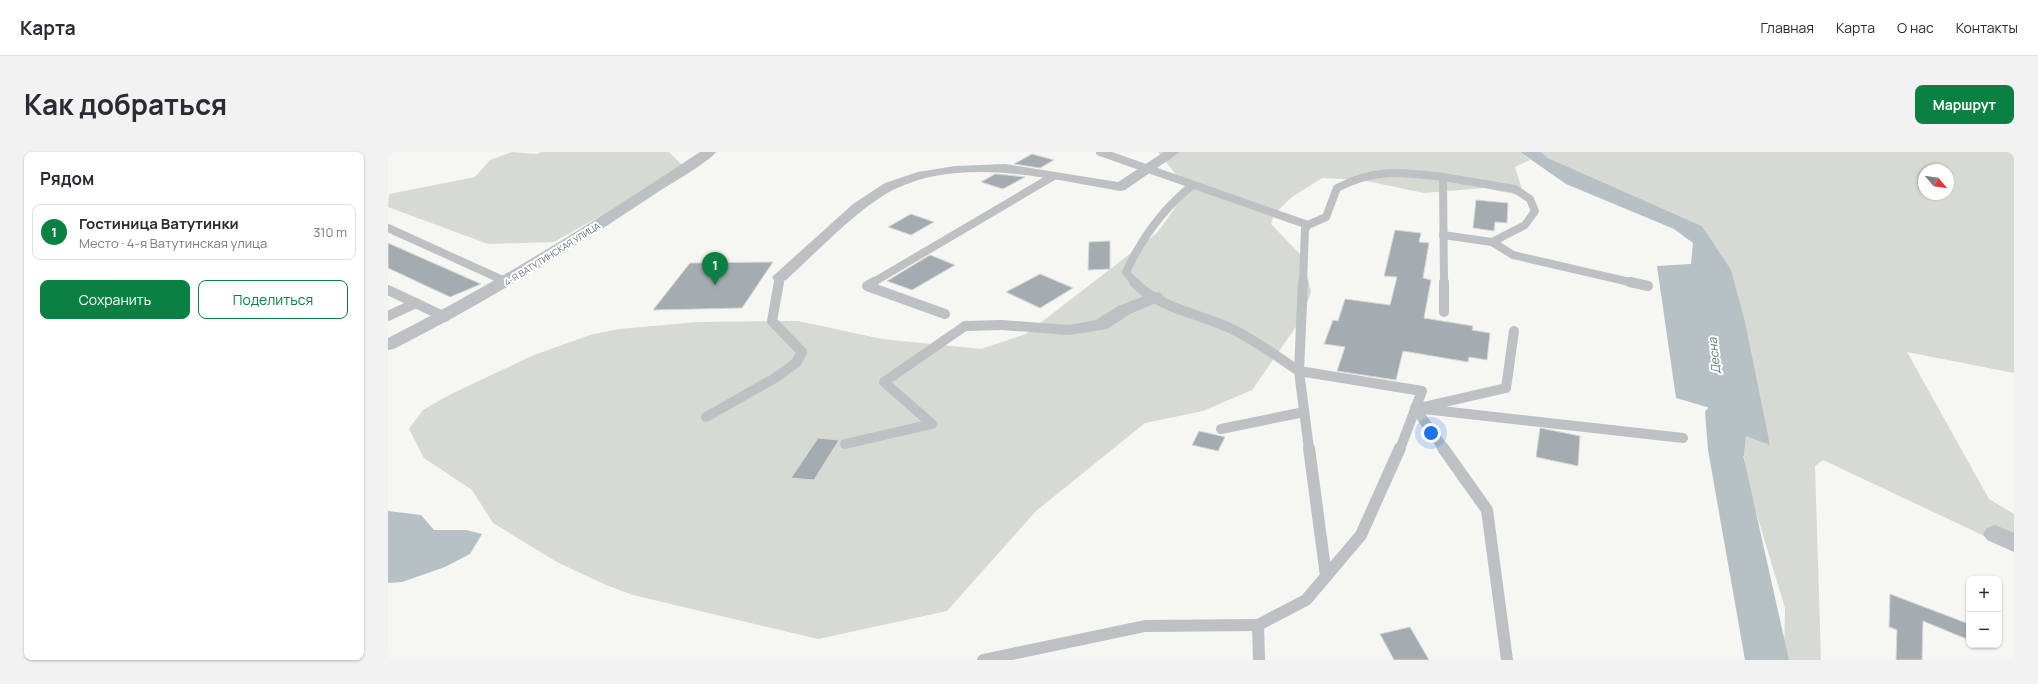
<!DOCTYPE html>
<html lang="ru">
<meta charset="utf-8">
<style>
body{margin:0;font-family:Manrope,sans-serif;background:#f2f2f3;color:#2b2b33}
.controls{position:absolute;right:12px;bottom:12px;display:grid;overflow:hidden;border-radius:8px;box-shadow:0 1px 3px #0004}
.controls button{width:36px;height:36px;display:grid;place-items:center;padding:0;border:0;border-bottom:1px solid #e1e1e2;background:#fff;color:#2b2b33;font:20px sans-serif}
.compass{position:absolute;left:1530px;top:12px;width:36px;height:36px;border-radius:50%;background:#fff;box-shadow:0 1px 3px #0004;rotate:119deg}
.you{position:absolute;left:1043px;top:281px;width:14px;height:14px;margin:-10px;border:3px solid #fff;border-radius:50%;background:#1a73e8;box-shadow:0 0 0 6px #1a73e833}
.badge{display:grid;place-items:center;width:26px;height:26px;border-radius:50%;background:#0b8043;color:#fff;font-size:13px;font-weight:700}
.pin{position:absolute;translate:-50% -33px;filter:drop-shadow(0 1px 2px #0008)}
.pin::after{content:'';position:absolute;top:21px;width:14px;height:12px;background:inherit;clip-path:polygon(0 0,100% 0,50% 100%)}
.list{margin:0;padding:0;list-style:none}
h2{display:flex;justify-content:space-between;align-items:center;height:52px;margin:0;padding:0 16px;font-size:17px}
h2 small{font-size:13px;font-weight:400;color:#7c7c81}
.list li{display:grid;grid-template-columns:26px 1fr auto;gap:12px;align-items:center;box-sizing:border-box;height:56px;margin:0 8px 8px;padding:0 8px;border:1px solid #e1e1e2;border-radius:8px}
.list b{display:block;font-size:15px;white-space:nowrap}
.list p{margin:0;font-size:13px;white-space:nowrap;color:#7c7c81}
.list em{font-size:13px;font-style:normal;color:#7c7c81}
.actions{display:flex;gap:8px;padding:12px 16px}
.actions a{flex:1;padding:9px 0;border:1px solid #0b8043;border-radius:8px;text-align:center;font-size:14px;color:#0b8043}
.actions .main{background:#0b8043;color:#fff}
.map{position:relative;flex:none;width:1626px;height:508px;overflow:hidden;border-radius:8px}
header{display:flex;align-items:center;gap:24px;box-sizing:border-box;height:56px;padding:0 20px;background:#fff;border-bottom:1px solid #e1e1e2}
header strong{font-size:19px}
nav{display:flex;gap:22px;margin-inline-start:auto;font-size:14px}
.intro{display:flex;align-items:center;justify-content:space-between;box-sizing:border-box;height:96px;padding:0 24px}
h1{margin:0;font-size:28px}
.button{padding:10px 18px;border-radius:8px;background:#0b8043;color:#fff;font-size:14px;font-weight:700}
main{display:flex;gap:24px;padding:0 24px}
aside{flex:1;background:#fff;border-radius:8px;box-shadow:0 1px 3px #0004}
.map>svg:first-child{display:block}
</style>
<header>
<strong>Карта</strong>
<nav><a>Главная</a><a>Карта</a><a>О нас</a><a>Контакты</a></nav>
</header>
<div class="intro"><h1>Как добраться</h1><a class="button">Маршрут</a></div>
<main>
<aside>
<h2>Рядом<small></small></h2>
<ul class="list">
<li><span class="badge">1</span><div><b>Гостиница Ватутинки</b><p>Место · 4-я Ватутинская улица</p></div><em>310 m</em></li>
</ul>
<div class="actions"><a class="main">Сохранить</a><a>Поделиться</a></div>
</aside>
<div class="map">
<svg width="1626" height="508" viewBox="0 0 1626 508">
<rect width="100%" height="100%" fill="#f6f6f3"/>
<g fill="#d6dad3" fill-rule="evenodd">
<path d="M124,0L149,2L153,0H281L297,16L166,90L100,92L0,55L1,42L87,25L102,8Z"/>
<path d="M770,0H1132L1142,8L1127,15L1136,44L1096,36L1036,41L974,28L934,26L904,45L886,62L883,72L912,102L917,114L923,140L914,166L864,238L815,259L757,271L648,359L559,459L430,487L245,443L218,433L169,410L105,371L84,338L36,306L21,277L35,258L63,242L146,203L202,183L231,177L310,170L410,169L494,187L593,197L638,182L769,81L796,43L797,34Z"/>
<path d="M1153,0H1626V221L1519,200L1601,347L1626,362V398L1435,308L1427,314L1433,508H1396L1397,456L1359,330L1356,304L1358,283L1382,292L1314,74L1160,6ZM1536,18H1560V42H1536Z"/>
</g>
<g fill="#b7c1c5">
<path d="M1132,0H1153L1160,6L1314,74L1343,118L1357,170L1382,293L1358,284L1356,304L1322,305L1326,257L1288,246L1269,114L1303,112L1305,91L1286,77L1178,32Z"/>
<path d="M0,359L33,363L46,378H78L94,382L82,402L57,415L14,430L0,431Z"/>
</g>
<g fill="none" stroke-linecap="round" stroke-linejoin="round">
<path fill="#b7c1c5" fill-rule="evenodd" d="M1333,250L1344,253L1349,260L1354,298L1401,508H1357L1320,298L1317,260L1322,253Z"/>
</g>
<g fill="#a5acb1" stroke="#d7d7d6">
<path d="M644,2L666,8L652,16L626,12Z"/>
<path d="M607,22L619,23L637,25L615,37L593,30Z"/>
<path d="M1088,48L1120,51L1119,71L1107,70L1106,79L1085,76Z"/>
<path d="M523,62L546,70L523,83L500,75Z"/>
<path d="M1007,78L1033,81L1031,90L1041,91L1035,126L1043,128L1036,166L1085,174L1084,178L1102,181L1099,208L1081,205L1080,210L1015,199L1008,228L949,219L957,195L936,192L945,168L950,169L957,147L1002,153L1009,125L996,124Z"/>
<path d="M722,89V117L700,118L701,90Z"/>
<path d="M0,91L93,132L62,145L0,116Z"/>
<path d="M542,103L567,113L524,138L499,129Z"/>
<path d="M385,110L354,156L265,158L302,111Z"/>
<path d="M652,122L685,136L652,156L618,140Z"/>
<path d="M1152,276L1192,284L1190,314L1148,305Z"/>
<path d="M811,279L837,285L830,299L804,293Z"/>
<path d="M430,286L451,288L426,328L403,326Z"/>
<path d="M1502,442L1581,472V488L1535,469L1534,508H1508L1509,478L1501,475Z"/>
<path d="M1022,475L1041,508H1006L992,482Z"/>
</g>
<g fill="none" stroke-linecap="round" stroke-linejoin="round">
<g stroke="#bdc1c4" stroke-width="8">
<path d="M712,0L920,73L917,77L915,131"/>
<path d="M1055,25L1127,37L1142,47L1147,59L1137,73L1104,90"/>
<path d="M920,73L938,65L949,36C987,16 1014,20 1055,25L1056,131"/>
<path d="M0,76L119,130"/>
<path d="M1055,83L1104,90L1125,103L1246,131"/>
<path d="M391,131L392,125"/>
<path d="M484,131L664,25"/>
<path d="M747,131L738,120C754,86 775,56 805,33"/>
</g>
<g stroke="#bdc1c4" stroke-width="10">
<path d="M486,130L479,134L557,162"/>
<path d="M746,130C771,157 814,162 846,178C868,189 890,205 911,219L921,297"/>
<path d="M915,130L911,219L1034,239L1012,297"/>
<path d="M1056,130V160"/>
<path d="M1242,130L1260,134"/>
<path d="M0,138L57,165"/>
<path d="M0,164L28,151"/>
<path d="M1035,255L1118,236L1126,179"/>
<path d="M1027,256L1056,297"/>
<path d="M1027,256L1295,286"/>
<path d="M318,265L387,226L408,211L414,200L384,169L391,130"/>
<path d="M833,277L916,260"/>
<path d="M457,292L544,272L496,230L577,174L614,173"/>
</g>
<g stroke="#bdc1c4" stroke-width="12">
<path d="M921,296L938,424"/>
<path d="M1055,296L1099,358L1119,508"/>
<path d="M595,508L757,474L870,473"/>
<path d="M871,508L870,473L918,448L973,383L1012,296"/>
</g>
<g fill="#bdc1c4" fill-rule="evenodd">
<path d="M312,0H328C321,10 282,32 270,40C185,97 98,150 6,197L0,198V186C108,131 211,67 312,0Z"/>
<path d="M776,0H792L737,38L732,39C661,27 576,4 507,37C472,54 428,101 398,128L392,130L386,128L384,125L465,52L497,31L530,20L567,14L617,12L730,30Z"/>
<path d="M767,140L773,141L776,145L773,149L742,162L719,177L713,178L681,183L614,178L608,177L605,173L608,169L614,168L681,173L708,168L730,154Z"/>
<path d="M1607,373L1626,381V400L1599,388L1595,382L1599,376Z"/>
</g>
</g>
<g text-anchor="middle" dominant-baseline="central" stroke-width="4" stroke-linejoin="round" paint-order="stroke">
<g font-size="9" fill="#687681" stroke="#fff">
<text transform="translate(164 102) rotate(-32)">4-Я ВАТУТИНСКАЯ УЛИЦА</text>
</g>
<g font-size="12" font-style="italic" fill="#64777d" stroke="#fff">
<text transform="translate(1326 204) rotate(-96)">Десна</text>
</g>
</g>
</svg>
<div class="controls">
<button>+</button>
<button>−</button>
</div>
<svg class="compass" viewBox="-18 -18 36 36"><path d="M0-13l5 13h-10z" fill="#e53935"/><path d="M0 13l5-13h-10z" fill="#7c7c81"/></svg>
<div class="you"></div>
<div class="pin badge" style="left:327px;top:133px">1</div>
</div>
</main>
